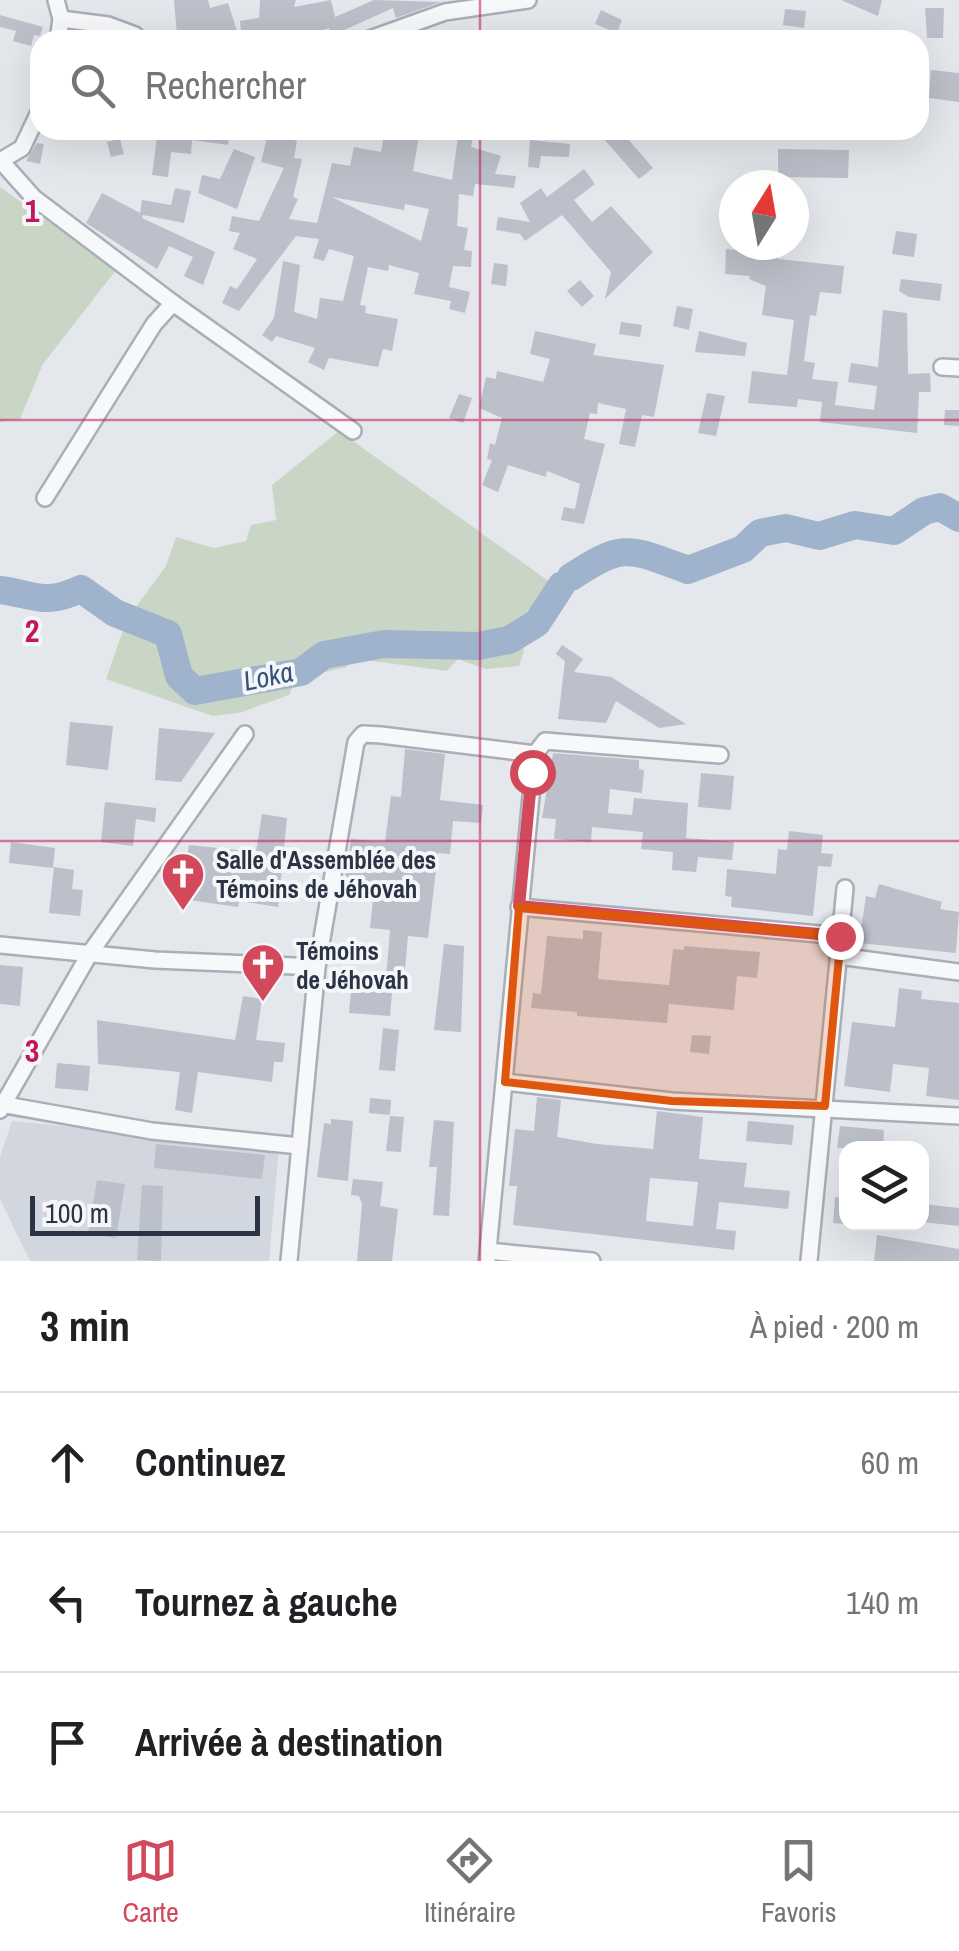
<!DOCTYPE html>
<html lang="fr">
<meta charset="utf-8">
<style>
body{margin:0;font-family:"Archivo Narrow",sans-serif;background:#f6f6f6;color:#202124}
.controls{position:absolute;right:30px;bottom:30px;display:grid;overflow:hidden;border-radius:20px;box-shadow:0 10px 40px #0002}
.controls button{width:90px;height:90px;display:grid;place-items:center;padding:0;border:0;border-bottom:2px solid #e0e0e0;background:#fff;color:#202124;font:50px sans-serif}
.compass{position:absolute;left:719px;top:170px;width:90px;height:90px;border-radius:50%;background:#fff;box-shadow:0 10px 40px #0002;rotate:11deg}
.scale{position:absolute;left:30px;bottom:25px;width:230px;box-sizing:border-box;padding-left:10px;border:5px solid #2b3445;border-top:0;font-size:28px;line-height:35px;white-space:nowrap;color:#2b3445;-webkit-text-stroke:8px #f4f6f9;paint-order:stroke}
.stop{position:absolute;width:30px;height:30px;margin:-22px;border:8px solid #d1495b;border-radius:50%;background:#fff}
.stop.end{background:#d1495b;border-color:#fff;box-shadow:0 2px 10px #0008}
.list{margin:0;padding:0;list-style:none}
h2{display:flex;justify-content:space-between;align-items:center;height:130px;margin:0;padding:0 40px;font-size:42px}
h2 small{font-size:32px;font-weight:400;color:#757577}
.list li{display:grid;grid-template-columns:65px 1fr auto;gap:30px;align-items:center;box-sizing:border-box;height:140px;padding:0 40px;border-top:2px solid #e0e0e0}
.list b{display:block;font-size:38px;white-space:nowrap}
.list em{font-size:32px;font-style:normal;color:#757577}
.icon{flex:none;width:55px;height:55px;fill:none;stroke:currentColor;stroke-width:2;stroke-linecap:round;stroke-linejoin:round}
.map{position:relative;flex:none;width:959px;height:1261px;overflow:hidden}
.search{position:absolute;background:#fff;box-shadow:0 10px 40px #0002;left:30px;right:30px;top:30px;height:110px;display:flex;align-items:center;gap:25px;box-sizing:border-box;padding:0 35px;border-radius:30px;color:#757577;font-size:38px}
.sheet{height:550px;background:#fff}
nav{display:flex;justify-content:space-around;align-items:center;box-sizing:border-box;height:140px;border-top:2px solid #e0e0e0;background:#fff;font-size:28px;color:#757577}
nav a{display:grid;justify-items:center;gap:5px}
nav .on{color:#d1495b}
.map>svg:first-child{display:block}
</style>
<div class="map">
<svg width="959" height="1261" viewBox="0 0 959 1261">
<rect width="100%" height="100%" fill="#e4e7ec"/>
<path fill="#d2d6de" d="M12,1121L279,1148L269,1261H30L0,1199V1157Z"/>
<g fill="#c9d6c5">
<path d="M0,187L116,270L43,364L20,419L0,422Z"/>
<path d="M339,431L554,585L519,633L524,651L519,666L486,669L458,659L447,671L350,658L347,667L297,678L289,695L239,713L213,716L106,679L127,619L166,566L176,537L214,548L246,541L251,525L276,520L272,485Z"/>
</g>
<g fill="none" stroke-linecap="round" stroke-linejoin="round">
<g stroke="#9fb4cc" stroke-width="28">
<path d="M571,577C625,541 630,549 688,570L743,549L760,533L786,528L819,536L855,525L894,531L924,511L940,507L959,518"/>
<path d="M0,590C38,595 43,606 81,589L115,613L168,634L179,676L195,691L301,672L324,655L384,644L478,646L509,640L537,623L561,586"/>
</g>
</g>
<g fill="#bbc0ca" fill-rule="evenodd">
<path d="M174,0H208L210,8L228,3L237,31L177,35Z"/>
<path d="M260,0H296L294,7L331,0L335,17L374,0L441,2L396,18L393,8L331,36L329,28L298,39L296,32L242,40L240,21L259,18Z"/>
<path d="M841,0H882L878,16Z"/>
<path d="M925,8H944L943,38H927Z"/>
<path d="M785,9L806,11L804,28L783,25Z"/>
<path d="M601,10L622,20L617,33L595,24Z"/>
<path d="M0,15L43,27L40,36L34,35L31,46L13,41L16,31L0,27Z"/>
<path d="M931,70L959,73V102L929,98Z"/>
<path d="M158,130H230L228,145L192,140L191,154L171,152L168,177L152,175Z"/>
<path d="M385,130H420L413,171L452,180L459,130H474L471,147L501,156L495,174L516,176L514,188L475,184L473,196L459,194L457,226L468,228L464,250L472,251L471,267L453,266L449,287L470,292L465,313L449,309L451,301L414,294L419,273L389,265L388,271L368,267L360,305L366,306L365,313L398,319L392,351L383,349L378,367L329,358L324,370L308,362L315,348L276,336L272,342L262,335L274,318L283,261L300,265L294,312L317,319L320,298L343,301L354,256L329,249L324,261L313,258L319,239L296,236L239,311L222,303L230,286L237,289L257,259L233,249L240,233L229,231L232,216L259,221L284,168L261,162L268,134L297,141L294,158L302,159L293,197L298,199L289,219L317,223L332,163L350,166L354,147L381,152ZM332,197L404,210L405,204L429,209L421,241Z"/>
<path d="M596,130H620L653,168L639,179Z"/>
<path d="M120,139L124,154L111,157L107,142Z"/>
<path d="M530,140L570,144L569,157L541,156L539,168L528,167Z"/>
<path d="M37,143L44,144L40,164L26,161Z"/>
<path d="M234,149L255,157L237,209L198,193L202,175L220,179Z"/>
<path d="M778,149L849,150L848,178L778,177Z"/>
<path d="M584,169L595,184L574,200L592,222L611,206L653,252L605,299L611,272L562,215L525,241L520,234L496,230L498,217L530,222L520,203L541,188L547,197Z"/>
<path d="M175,188L191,191L184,223L143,215L142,218L215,252L203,285L184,276L193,257L169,246L157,269L86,223L102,193L140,213L142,200L171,205Z"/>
<path d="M896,231L917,234L914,257L892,254Z"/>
<path d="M738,245H780L778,259L844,266L841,294L820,292L816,316L810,315L804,361L815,363L812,379L838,382L835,405L874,410L877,386L848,382L851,363L878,367L883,310L907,313L908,374L930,373L931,392H919L917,433L820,422L822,402L798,399L797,407L748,403L752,371L787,375L794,320L762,315L766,286L749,279L750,276L725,274L726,249L738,250Z"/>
<path d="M494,263L508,265L506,286L491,284Z"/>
<path d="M901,279L942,284L940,301L909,297L899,291Z"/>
<path d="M580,280L594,296L582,307L567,291Z"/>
<path d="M677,306L693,309L689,330L673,326Z"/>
<path d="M621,322L642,325L640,337L619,334Z"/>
<path d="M535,331L596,344L593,355L664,365L654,417L642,415L635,447L619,444L626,409L598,403L597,414L590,413L584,439L605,444L584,524L561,520L564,507L575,509L580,484L547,471L546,477L508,465L498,492L482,485L492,460L487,459L490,443L495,445L502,418L479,408L486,377L496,379L497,371L543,382L550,359L530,354Z"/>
<path d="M699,331L747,343L745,356L695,352Z"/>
<path d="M707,393L725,396L716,436L698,433Z"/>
<path d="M459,394L472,398L463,423L449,418Z"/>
<path d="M945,410H959V426L944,425Z"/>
<path d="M562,645L583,659L574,672L611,677L686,724L659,728L616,701L606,723L558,719L565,661L556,654Z"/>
<path d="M70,722L113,726L108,770L66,765Z"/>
<path d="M159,728L215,733L181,782L155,780Z"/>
<path d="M405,749L445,754L440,800L483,805L481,823L453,821L450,854L438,853L428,938L408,936L404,980L386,978L390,930L370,928L375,882L345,879L351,839L385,842L391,796L401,797Z"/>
<path d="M553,753L639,760V769L644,770L642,793L610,789L608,813L632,815L634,798L688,803L686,838L734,842L732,860L698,857L696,872L672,870L673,852L641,849L643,832L592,827L591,842L554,839L556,819L542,818Z"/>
<path d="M701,773L734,776L731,810L698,807Z"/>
<path d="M105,802L156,808L155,822L136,819L133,846L101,842Z"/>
<path d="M262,814L287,818L278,907L239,901L238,907L182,899L189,845L256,852Z"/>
<path d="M789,831L823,835L821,853L833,854L831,867L818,866L813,916L731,907L732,897L725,896L727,869L776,874L778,849L787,850Z"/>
<path d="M11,842L55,848L53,868L9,863Z"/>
<path d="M54,867L74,870L72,889L83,890L80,916L49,913Z"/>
<path d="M879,884L942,902L940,909L959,912L956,953L859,943L866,896L875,898Z"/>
<path d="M583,930L602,932L598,979L669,985L673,949L684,950V946L760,952L757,978L737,976L734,1010L669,1004L667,1023L577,1016V1012L531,1008L533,993L541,994L547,936L583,939Z"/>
<path d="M444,944L464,946L461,1032L434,1030Z"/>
<path d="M0,965L23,967L20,1006L0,1004Z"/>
<path d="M899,988L922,991L921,999L959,1003V1100L926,1096L929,1068L893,1064L890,1092L844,1086L852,1022L895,1027Z"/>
<path d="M351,990L392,993L390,1016L349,1013Z"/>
<path d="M243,996L262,999L256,1040L285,1043L283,1062H274L272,1082L198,1072L192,1113L175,1110L180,1072L98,1064L97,1020L235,1040Z"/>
<path d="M383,1028L399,1030L395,1071L379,1070Z"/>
<path d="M692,1035L711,1036L709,1054L690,1052Z"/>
<path d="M57,1063L90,1066L88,1091L55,1088Z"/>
<path d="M537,1097L561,1100L557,1137L597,1144L653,1149L657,1111L703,1117L699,1159L747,1163L744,1187L790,1191L788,1209L719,1202L716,1229L736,1231L734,1250L513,1225L517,1186H509L515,1129L534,1131ZM650,1178L698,1182L693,1226L646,1221Z"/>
<path d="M370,1098L391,1100L390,1115L369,1113Z"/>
<path d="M390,1116L404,1117L401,1152L386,1151Z"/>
<path d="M331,1119L353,1121L348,1181L317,1177L324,1123L331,1124Z"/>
<path d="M434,1120L454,1122L449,1216L433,1215L437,1167H429Z"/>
<path d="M748,1121L794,1125L792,1145L746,1141Z"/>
<path d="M840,1126L884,1130L883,1148H837Z"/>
<path d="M156,1144L265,1155L262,1179L154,1168Z"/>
<path d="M353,1179L383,1182L380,1206L398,1209L392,1261H357L362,1204L359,1196L351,1195Z"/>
<path d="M97,1180L125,1184L116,1238L88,1234Z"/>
<path d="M142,1185L163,1186L161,1261L137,1260Z"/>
<path d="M835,1197L846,1198V1224L833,1223Z"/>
<path d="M922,1204L959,1208V1226L922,1222Z"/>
<path d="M877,1235L959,1249V1261H874Z"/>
</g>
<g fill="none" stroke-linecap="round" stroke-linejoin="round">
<g stroke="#a9aeb7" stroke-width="20">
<g id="minor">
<path d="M56,0L61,19L58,40"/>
<path d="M61,19L108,25L135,35L136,40"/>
<path d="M367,40L445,12L528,0"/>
<path d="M0,161L22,148L40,110"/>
<path d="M1,161L34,198L173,303L154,324L45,498"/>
<path d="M173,303L353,431"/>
<path d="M942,367L959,368"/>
<path d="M519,907L841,936"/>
<path d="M0,945L155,960L317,967"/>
<path d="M839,956L959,972"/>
<path d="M505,1082L672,1101L959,1116"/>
<path d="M0,1104L152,1131L300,1146"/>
<path d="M0,1110L90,953L245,734"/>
<path d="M488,1251L592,1261"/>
<path d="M289,1261L317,967L356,742L363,734L381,735L535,754"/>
<path d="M487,1261L535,754L545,741L720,755"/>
<path d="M809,1261L845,888"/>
</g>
</g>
<use href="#minor" stroke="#f7f8fa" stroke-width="15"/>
</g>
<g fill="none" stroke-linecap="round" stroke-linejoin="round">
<path stroke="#d1495b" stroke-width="12" d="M532,772L519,906L840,936"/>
</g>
<path fill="#df570f" fill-opacity="0.2" stroke="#df570f" stroke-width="8" stroke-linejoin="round" d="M519,907L841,936L825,1106L672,1101L505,1082Z"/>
<path fill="none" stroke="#c2185b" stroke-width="2.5" stroke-opacity="0.55" d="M480,0V40M480,130V1261M0,420H959M0,841H959"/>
<defs>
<g id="church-pin" transform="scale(2.25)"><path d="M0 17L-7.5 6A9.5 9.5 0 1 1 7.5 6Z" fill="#d1495b" stroke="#f4f6f9"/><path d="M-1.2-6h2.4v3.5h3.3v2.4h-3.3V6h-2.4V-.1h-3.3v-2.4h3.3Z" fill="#fff"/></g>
</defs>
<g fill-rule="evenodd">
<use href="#church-pin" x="183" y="874"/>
<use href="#church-pin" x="263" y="965"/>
</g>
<g text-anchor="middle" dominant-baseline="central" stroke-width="8" stroke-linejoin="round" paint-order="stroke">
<g font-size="25" font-weight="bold" fill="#2b3445" stroke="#f4f6f9" text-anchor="start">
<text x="216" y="860">Salle d'Assemblée des<tspan x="216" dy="29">Témoins de Jéhovah</tspan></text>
<text x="296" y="951">Témoins<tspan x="296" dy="29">de Jéhovah</tspan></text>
</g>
<g font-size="28" font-style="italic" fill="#34527a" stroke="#f4f6f9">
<text transform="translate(268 676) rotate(-12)">Loka</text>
</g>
</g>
<g font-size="32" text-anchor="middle" font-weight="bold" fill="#c2185b" stroke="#f4f6f9" stroke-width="8" stroke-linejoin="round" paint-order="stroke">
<text x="32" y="222">1</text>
<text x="32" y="642">2</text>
<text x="32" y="1062">3</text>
</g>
</svg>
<div class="controls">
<button><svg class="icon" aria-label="layers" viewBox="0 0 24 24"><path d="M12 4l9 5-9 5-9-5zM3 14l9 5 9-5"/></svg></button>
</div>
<svg class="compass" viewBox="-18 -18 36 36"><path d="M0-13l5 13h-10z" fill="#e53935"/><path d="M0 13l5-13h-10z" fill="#757577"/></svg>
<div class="scale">100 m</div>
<div class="stop" style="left:532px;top:772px"></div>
<div class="stop end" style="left:840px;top:936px"></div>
<div class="search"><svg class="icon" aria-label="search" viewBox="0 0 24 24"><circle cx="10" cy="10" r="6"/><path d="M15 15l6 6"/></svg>Rechercher</div>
</div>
<section class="sheet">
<h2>3 min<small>À pied · 200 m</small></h2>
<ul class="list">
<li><svg class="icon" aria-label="ahead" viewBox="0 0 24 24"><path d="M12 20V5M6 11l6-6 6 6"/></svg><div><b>Continuez</b></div><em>60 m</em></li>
<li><svg class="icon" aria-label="left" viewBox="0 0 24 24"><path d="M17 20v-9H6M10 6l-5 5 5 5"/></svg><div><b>Tournez à gauche</b></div><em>140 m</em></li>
<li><svg class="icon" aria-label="arrive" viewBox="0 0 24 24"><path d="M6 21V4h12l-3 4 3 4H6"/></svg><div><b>Arrivée à destination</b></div></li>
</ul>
</section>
<nav>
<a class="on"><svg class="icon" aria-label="map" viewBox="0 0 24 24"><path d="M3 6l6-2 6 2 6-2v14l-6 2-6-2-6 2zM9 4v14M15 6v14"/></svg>Carte</a>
<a><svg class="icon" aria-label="directions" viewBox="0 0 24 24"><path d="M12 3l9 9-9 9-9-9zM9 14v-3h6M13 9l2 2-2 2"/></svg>Itinéraire</a>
<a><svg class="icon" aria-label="saved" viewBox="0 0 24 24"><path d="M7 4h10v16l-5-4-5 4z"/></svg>Favoris</a>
</nav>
